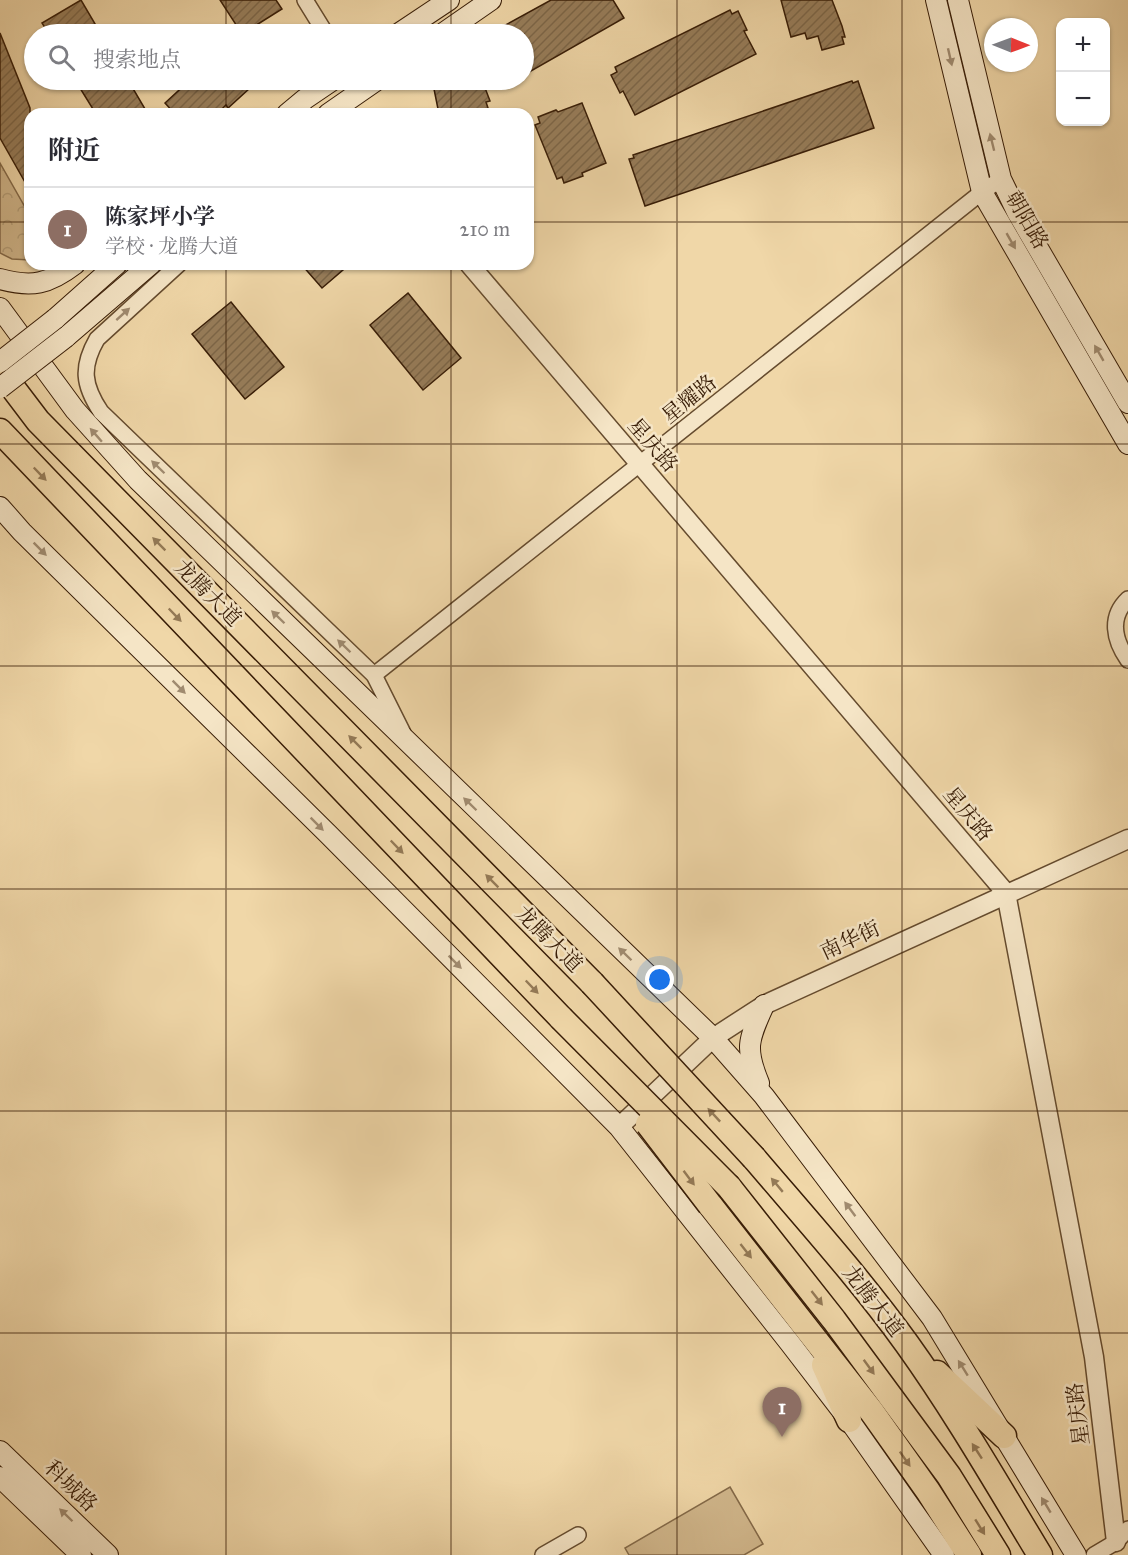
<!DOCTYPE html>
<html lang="zh">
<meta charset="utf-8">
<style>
body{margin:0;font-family:"IM FELL Great Primer","Noto Serif SC",serif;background:#f2f2f3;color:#2b2b33}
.controls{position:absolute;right:18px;top:18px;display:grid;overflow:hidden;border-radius:12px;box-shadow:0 2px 4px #0004}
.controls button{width:54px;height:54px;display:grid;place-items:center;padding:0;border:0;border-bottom:2px solid #e1e1e2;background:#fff;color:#2b2b33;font:30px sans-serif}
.compass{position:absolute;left:984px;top:18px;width:54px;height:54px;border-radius:50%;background:#fff;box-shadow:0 2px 4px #0004;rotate:91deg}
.you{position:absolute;left:660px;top:980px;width:21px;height:21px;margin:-15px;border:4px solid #fff;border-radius:50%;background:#1a73e8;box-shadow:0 0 0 9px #1a73e833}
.badge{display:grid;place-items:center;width:39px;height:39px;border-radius:50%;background:#d93025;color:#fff;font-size:20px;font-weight:700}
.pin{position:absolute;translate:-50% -50px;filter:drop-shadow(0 2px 3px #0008)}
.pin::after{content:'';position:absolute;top:32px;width:21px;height:18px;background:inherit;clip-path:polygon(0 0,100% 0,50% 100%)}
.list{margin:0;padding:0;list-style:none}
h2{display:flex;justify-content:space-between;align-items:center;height:78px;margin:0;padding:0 24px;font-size:26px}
h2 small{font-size:20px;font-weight:400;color:#7c7c81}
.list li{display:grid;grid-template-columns:39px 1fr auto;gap:18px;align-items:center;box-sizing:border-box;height:84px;padding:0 24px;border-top:2px solid #e1e1e2}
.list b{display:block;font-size:22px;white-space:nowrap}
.list p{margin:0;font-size:20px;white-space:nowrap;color:#7c7c81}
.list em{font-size:20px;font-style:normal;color:#7c7c81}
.icon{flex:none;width:33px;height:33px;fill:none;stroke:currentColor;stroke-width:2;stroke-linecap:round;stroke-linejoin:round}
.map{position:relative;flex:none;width:1128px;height:1555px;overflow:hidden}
.search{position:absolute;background:#fff;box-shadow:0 2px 4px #0004;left:24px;top:24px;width:510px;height:66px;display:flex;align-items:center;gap:15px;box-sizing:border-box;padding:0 21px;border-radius:33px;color:#7c7c81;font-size:22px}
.panel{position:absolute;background:#fff;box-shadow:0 2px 4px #0004;left:24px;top:108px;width:510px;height:162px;border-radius:18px}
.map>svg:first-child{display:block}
</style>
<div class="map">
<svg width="1128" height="1555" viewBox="0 0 1128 1555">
<defs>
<pattern id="park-crowns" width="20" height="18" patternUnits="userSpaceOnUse" patternTransform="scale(1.5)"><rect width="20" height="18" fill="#d1b78c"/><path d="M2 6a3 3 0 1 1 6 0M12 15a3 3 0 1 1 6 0" fill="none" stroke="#b49d77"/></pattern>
<pattern id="building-hatch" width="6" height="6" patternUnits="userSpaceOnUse" patternTransform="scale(1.5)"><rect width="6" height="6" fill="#977d5a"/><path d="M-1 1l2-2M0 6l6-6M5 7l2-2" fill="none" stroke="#7c6648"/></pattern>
</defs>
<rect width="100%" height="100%" fill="#f0d7a8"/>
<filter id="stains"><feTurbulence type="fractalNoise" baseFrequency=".00333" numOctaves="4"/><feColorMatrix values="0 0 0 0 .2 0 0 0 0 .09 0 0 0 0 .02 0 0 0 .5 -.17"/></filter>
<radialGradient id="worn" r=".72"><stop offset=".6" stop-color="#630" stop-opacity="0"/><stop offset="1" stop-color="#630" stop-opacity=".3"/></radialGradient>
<path fill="#d1b78c" stroke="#846a49" stroke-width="1.5" d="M730,1487L763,1544L744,1555H629L625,1548Z"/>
<path fill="url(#park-crowns)" stroke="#846a49" stroke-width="1.5" d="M0,163L30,216V260L12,259L0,253Z"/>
<g fill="url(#building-hatch)" stroke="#371c06" stroke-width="1.5">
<path d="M81,0L101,34H49L42,23Z"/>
<path d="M220,0H276L282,9L242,34Z"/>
<path d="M551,0H613L624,18L524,75V34H489Z"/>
<path d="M781,0H832L842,26L845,37H842L844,44L822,50L818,36L807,39L805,33L791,37Z"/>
<path d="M730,10L732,14L738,11L747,30L744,31L756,54L635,115L623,91L620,93L611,75L617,72L615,67Z"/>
<path d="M0,33L30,108V191L0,138Z"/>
<path d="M75,80H128L148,114H96Z"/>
<path d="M190,80H242L250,88L228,108L226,105L217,114H175L165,103Z"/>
<path d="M438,80H482L490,101L486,102L490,114H439L434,89Z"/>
<path d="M852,81L853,83L858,81L874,128L645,206L629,159L634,158L633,155Z"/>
<path d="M582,103L606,163L582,173L583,176L564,183L562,177L557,179L535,125L540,123L538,117L556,110L558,112Z"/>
<path d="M301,264H350L322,288Z"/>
<path d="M408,293L461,358L423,390L370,325Z"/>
<path d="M231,302L284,367L245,399L192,334Z"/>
</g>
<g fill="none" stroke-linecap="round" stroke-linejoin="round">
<g stroke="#654b2e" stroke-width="18">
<g id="minor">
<path d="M305,0L326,34"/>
<path d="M179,264L97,339C81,367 83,385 101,412L374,675L403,733"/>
<path d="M1128,599C1109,617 1114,640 1128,660"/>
<path d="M374,675L982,192L1001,179"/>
<path d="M543,1555L578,1535"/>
<path d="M1094,1555L1116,1542L1128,1529"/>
</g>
</g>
<g stroke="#654b2e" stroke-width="21">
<g id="tertiary">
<path d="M469,264L1006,893L1094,1357L1116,1542"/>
<path d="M619,1127L713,1038L764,1005L1128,839"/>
</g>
</g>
<g stroke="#371c06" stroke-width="22">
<g id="secondary">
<path d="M936,0L982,192L1128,444"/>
<path d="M958,0L1001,179L1017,212L1128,403"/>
<path d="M398,34L449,0"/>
<path d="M442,34L491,0"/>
<path d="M287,114L305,99L333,80"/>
<path d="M328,114L377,80"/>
<path d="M0,279C32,288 49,284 75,264"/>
<path d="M0,308L75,410L138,480L713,1038L764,1096L932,1318L1076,1555"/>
<path d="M55,319L117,264"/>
<path d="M66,337L151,264"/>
<path d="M0,507L22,532L328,834L619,1127L789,1342L849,1420L944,1555"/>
<path d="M759,1083C744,1047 749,1039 764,1005"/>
<path d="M0,1451L108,1555"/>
<path d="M0,1477L81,1555"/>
</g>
</g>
<g stroke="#371c06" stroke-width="27">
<g id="trunk">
<path d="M0,371L38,421L592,983"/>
<path d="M0,431L561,1018"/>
<path d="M754,1158C806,1219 860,1279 907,1344C955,1411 997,1484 1040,1555"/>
<path d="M729,1187L834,1320L949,1476L998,1555"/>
<path d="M710,1205L872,1412L928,1491L969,1555"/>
<path d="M824,1365L849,1420"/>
<path d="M937,1373L1004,1436"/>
</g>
</g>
<use href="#minor" stroke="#f5e5c6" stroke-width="15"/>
<use href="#tertiary" stroke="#f5e5c6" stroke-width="18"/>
<use href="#secondary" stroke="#f5e5c6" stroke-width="20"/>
<use href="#trunk" stroke="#f0d7a8" stroke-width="24"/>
<g stroke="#371c06" stroke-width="22" stroke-linecap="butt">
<g id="secondary-bridge">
<path d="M0,362L55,319"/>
<path d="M0,388L66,337"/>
</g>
</g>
<g stroke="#371c06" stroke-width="27" stroke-linecap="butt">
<g id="trunk-bridge">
<path d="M592,983L754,1158"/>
<path d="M561,1018L729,1187"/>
<path d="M648,1124L710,1205"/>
</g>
</g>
<use href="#secondary-bridge" stroke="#f5e5c6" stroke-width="20"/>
<use href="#trunk-bridge" stroke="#f0d7a8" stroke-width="24"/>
</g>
<defs><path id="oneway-solid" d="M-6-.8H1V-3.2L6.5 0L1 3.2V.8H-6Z" transform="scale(1.5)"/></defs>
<g fill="#a08b70">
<use href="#oneway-solid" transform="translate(950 57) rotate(77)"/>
<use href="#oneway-solid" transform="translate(992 142) rotate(-104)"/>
<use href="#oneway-solid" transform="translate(1011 241) rotate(60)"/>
<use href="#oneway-solid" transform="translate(123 314) rotate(-42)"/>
<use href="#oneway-solid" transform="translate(1099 353) rotate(-120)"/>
<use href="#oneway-solid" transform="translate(96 435) rotate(-131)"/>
<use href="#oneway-solid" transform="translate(158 467) rotate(-136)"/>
<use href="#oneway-solid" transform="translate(40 549) rotate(45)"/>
<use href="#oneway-solid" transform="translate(278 617) rotate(-136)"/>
<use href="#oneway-solid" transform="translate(344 646) rotate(-136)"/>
<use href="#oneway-solid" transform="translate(179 687) rotate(45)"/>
<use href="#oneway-solid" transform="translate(470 804) rotate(-136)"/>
<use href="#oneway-solid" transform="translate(317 824) rotate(45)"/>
<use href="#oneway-solid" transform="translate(625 954) rotate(-136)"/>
<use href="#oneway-solid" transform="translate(455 962) rotate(45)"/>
<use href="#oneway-solid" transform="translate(850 1209) rotate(-127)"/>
<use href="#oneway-solid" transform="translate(963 1368) rotate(-122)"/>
<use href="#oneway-solid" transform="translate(1046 1505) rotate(-121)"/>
<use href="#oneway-solid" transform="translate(66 1515) rotate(-136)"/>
</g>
<g fill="#947a57">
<use href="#oneway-solid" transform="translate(40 474) rotate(46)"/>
<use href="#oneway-solid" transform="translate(159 544) rotate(-135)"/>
<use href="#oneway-solid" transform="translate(175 615) rotate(46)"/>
<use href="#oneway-solid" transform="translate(355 742) rotate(-135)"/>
<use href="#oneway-solid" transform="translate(397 847) rotate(46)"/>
<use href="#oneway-solid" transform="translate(492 881) rotate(-135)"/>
<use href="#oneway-solid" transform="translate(532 987) rotate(46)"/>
<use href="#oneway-solid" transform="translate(714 1115) rotate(-133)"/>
<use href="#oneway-solid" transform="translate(689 1178) rotate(53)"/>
<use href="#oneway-solid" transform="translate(777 1185) rotate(-130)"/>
<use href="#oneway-solid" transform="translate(746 1251) rotate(52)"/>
<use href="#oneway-solid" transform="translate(817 1298) rotate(52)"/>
<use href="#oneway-solid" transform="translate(869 1367) rotate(54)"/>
<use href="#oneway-solid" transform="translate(977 1451) rotate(-123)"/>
<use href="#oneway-solid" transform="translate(905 1459) rotate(55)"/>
<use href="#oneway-solid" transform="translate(980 1527) rotate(58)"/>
</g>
<path fill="none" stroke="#371c06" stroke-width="1.5" stroke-opacity="0.55" d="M226,0V34M451,0V34M677,0V1555M902,0V1555M226,80V114M451,80V114M0,222H30M528,222H1128M226,264V1555M451,264V1555M0,444H1128M0,666H1128M0,889H1128M0,1111H1128M0,1333H1128"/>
<g text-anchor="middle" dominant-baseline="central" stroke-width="5" stroke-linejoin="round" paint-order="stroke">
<g font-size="21" fill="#371c06" stroke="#f5e5c6">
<text transform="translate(1027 220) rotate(60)">朝阳路</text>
<text transform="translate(689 399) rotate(-39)">星耀路</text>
<text transform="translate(653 445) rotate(49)">星庆路</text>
<text transform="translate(208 593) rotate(45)">龙腾大道</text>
<text transform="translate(968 814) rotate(50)">星庆路</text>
<text transform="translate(549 939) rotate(45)">龙腾大道</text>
<text transform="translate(850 940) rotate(-25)">南华街</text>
<text transform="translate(873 1301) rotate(52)">龙腾大道</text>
<text transform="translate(1078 1414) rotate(-97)">星庆路</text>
<text transform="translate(71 1486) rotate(44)">科城路</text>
</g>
</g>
<rect width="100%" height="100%" filter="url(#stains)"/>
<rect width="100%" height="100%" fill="url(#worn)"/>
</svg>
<div class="controls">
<button>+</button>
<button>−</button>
</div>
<svg class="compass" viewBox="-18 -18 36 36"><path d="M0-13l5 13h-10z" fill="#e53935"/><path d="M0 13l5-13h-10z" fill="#7c7c81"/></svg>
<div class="you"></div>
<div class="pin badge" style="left:782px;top:1437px;background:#8d6e63">1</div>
<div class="search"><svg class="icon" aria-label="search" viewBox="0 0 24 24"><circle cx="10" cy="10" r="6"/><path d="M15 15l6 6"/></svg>搜索地点</div>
<section class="panel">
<h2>附近<small></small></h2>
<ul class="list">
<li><span class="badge" style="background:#8d6e63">1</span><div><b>陈家坪小学</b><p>学校 · 龙腾大道</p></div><em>210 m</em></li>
</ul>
</section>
</div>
